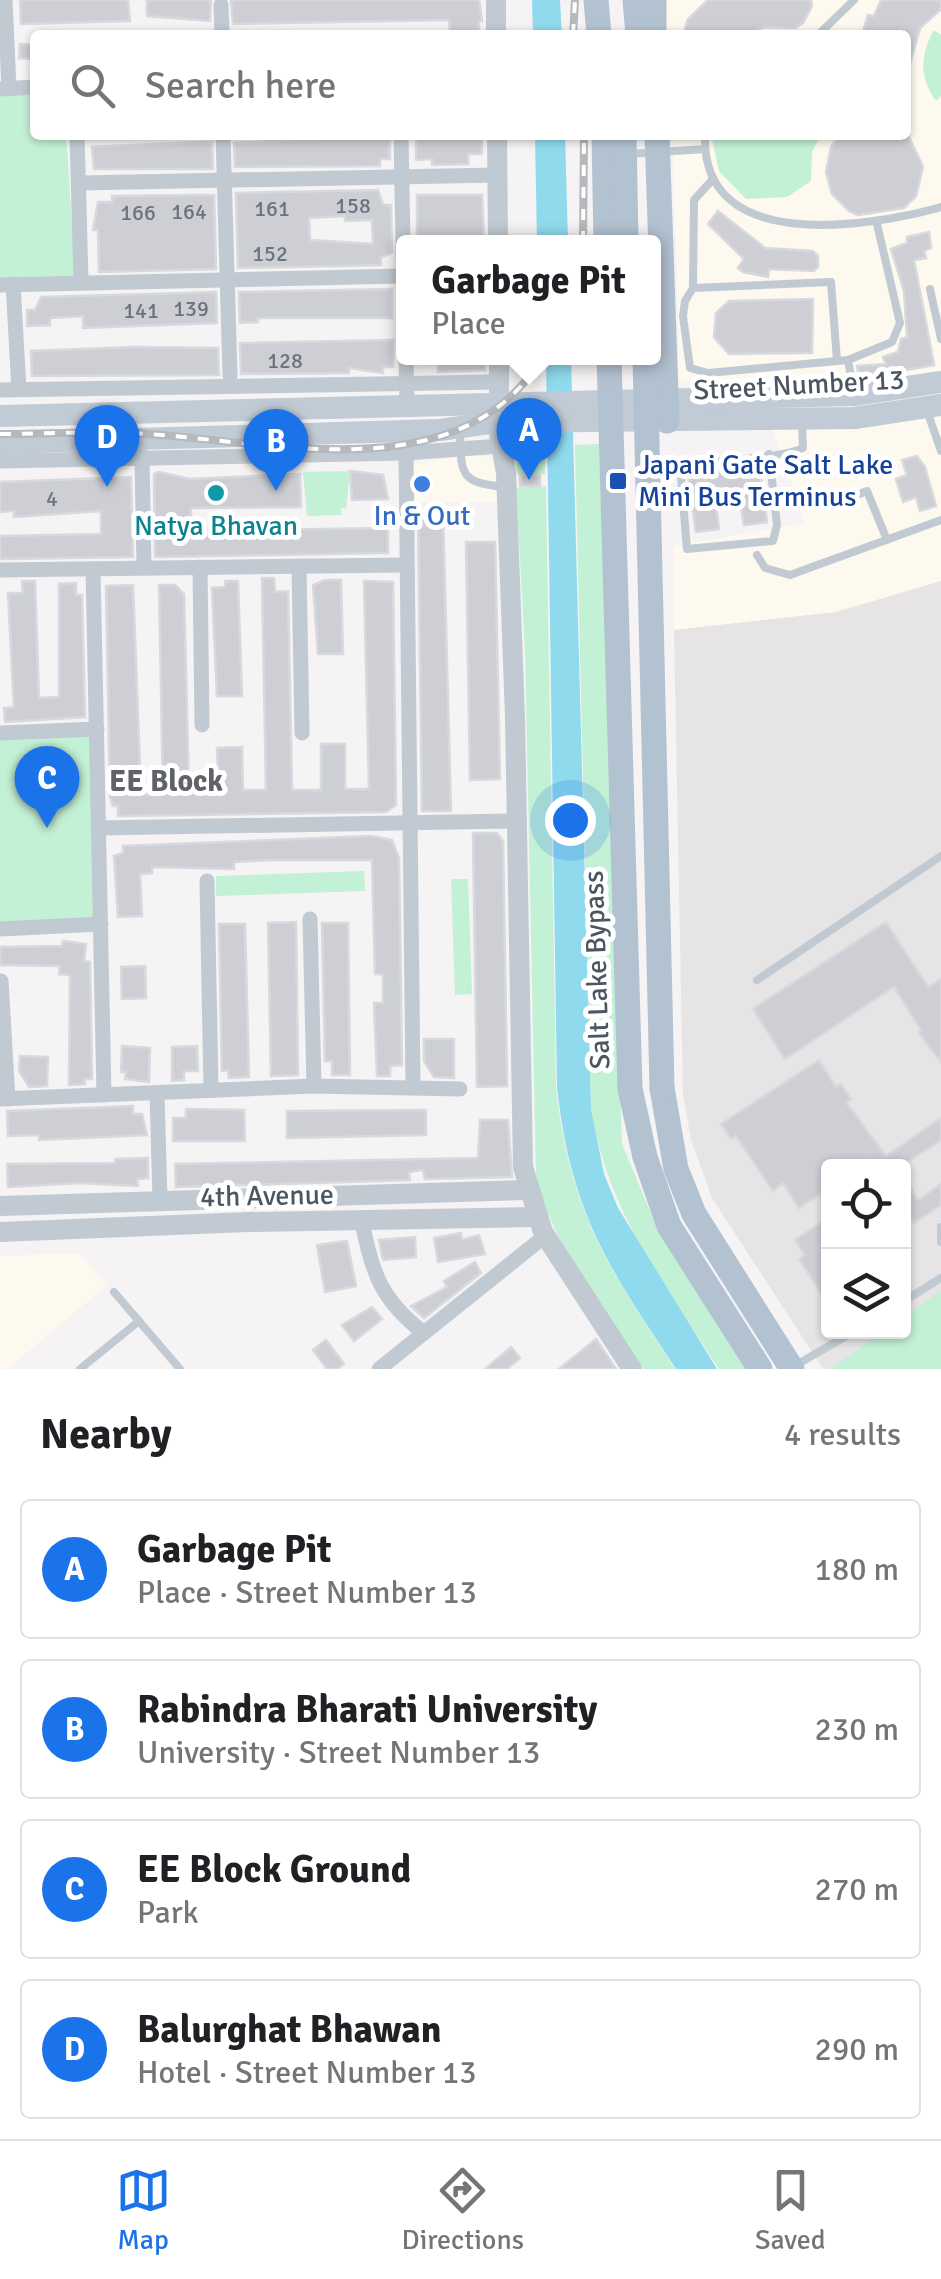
<!DOCTYPE html>
<meta charset="utf-8">
<style>
body{margin:0;font-family:Signika,sans-serif;background:#f2f2f2;color:#202124}
.controls{position:absolute;right:30px;bottom:30px;display:grid;overflow:hidden;border-radius:10px;box-shadow:0 2px 8px #0004}
.controls button{width:90px;height:90px;display:grid;place-items:center;padding:0;border:0;border-bottom:2px solid #e0e0e0;background:#fff;color:#202124;font:50px sans-serif}
.you{position:absolute;left:570px;top:820px;width:35px;height:35px;margin:-25px;border:8px solid #fff;border-radius:50%;background:#1a73e8;box-shadow:0 0 0 15px #1a73e833}
.badge{display:grid;place-items:center;width:65px;height:65px;border-radius:50%;background:#1a73e8;color:#fff;font-size:32px;font-weight:700}
.pin{position:absolute;translate:-50% -82px;filter:drop-shadow(0 2px 5px #0008)}
.pin::after{content:'';position:absolute;top:52px;width:35px;height:30px;background:inherit;clip-path:polygon(0 0,100% 0,50% 100%)}
.popup{position:absolute;left:396px;top:235px;width:265px;height:130px;box-sizing:border-box;display:grid;place-content:center;border-radius:10px;background:#fff;filter:drop-shadow(0 2px 8px #0005);font-size:32px;white-space:nowrap;color:#757577}
.popup b{font-size:38px;color:#202124}
.popup::after{content:'';position:absolute;left:50%;top:100%;margin-left:-20px;border:20px solid transparent;border-top-color:#fff}
.list{margin:0;padding:0;list-style:none}
h2{display:flex;justify-content:space-between;align-items:center;height:130px;margin:0;padding:0 40px;font-size:42px}
h2 small{font-size:32px;font-weight:400;color:#757577}
.list li{display:grid;grid-template-columns:65px 1fr auto;gap:30px;align-items:center;box-sizing:border-box;height:140px;margin:0 20px 20px;padding:0 20px;border:2px solid #e0e0e0;border-radius:10px}
.list b{display:block;font-size:38px;white-space:nowrap}
.list p{margin:0;font-size:32px;white-space:nowrap;color:#757577}
.list em{font-size:32px;font-style:normal;color:#757577}
.icon{flex:none;width:55px;height:55px;fill:none;stroke:currentColor;stroke-width:2;stroke-linecap:round;stroke-linejoin:round}
.map{position:relative;flex:none;width:941px;height:1369px;overflow:hidden}
.search{position:absolute;background:#fff;box-shadow:0 2px 8px #0004;left:30px;right:30px;top:30px;height:110px;display:flex;align-items:center;gap:25px;box-sizing:border-box;padding:0 35px;border-radius:10px;color:#757577;font-size:38px}
.sheet{height:770px;background:#fff}
nav{display:flex;justify-content:space-around;align-items:center;box-sizing:border-box;height:140px;border-top:2px solid #e0e0e0;background:#fff;font-size:28px;color:#757577}
nav a{display:grid;justify-items:center;gap:5px}
nav .on{color:#1a73e8}
.map>svg:first-child{display:block}
</style>
<div class="map">
<svg width="941" height="1369" viewBox="0 0 941 1369">
<rect width="100%" height="100%" fill="#f5f3f3"/>
<g fill="#fdf9ef">
<path d="M666,0H941V374L855,384L679,383L673,135H906V35H663Z"/>
<path d="M941,413V581L836,612L674,630V546L805,523L771,426Z"/>
<path d="M469,455L490,457L499,465L517,503L410,502L411,465Z"/>
<path d="M79,1253L107,1285L8,1369H0V1256Z"/>
</g>
<path fill="#e6e4e5" fill-rule="evenodd" d="M941,581V1369H823L712,1198L691,1140L683,1094L674,630L836,612ZM828,1166H904V1332H828Z"/>
<g fill="#c3f1d5">
<path d="M934,30L941,35V96L936,101C919,78 920,54 934,30Z"/>
<path d="M35,93V135H66L76,280L0,282V94Z"/>
<path d="M711,135H821L812,152L811,181L787,197L746,199L719,171Z"/>
<path d="M528,434L545,452V474H517L516,464L524,453L513,445L514,437Z"/>
<path d="M599,444L622,1144L655,1223L746,1369H719C663,1283 608,1212 591,1109L575,445Z"/>
<path d="M350,471L346,509L341,508V515L307,516L303,472Z"/>
<path d="M546,486L556,1086C569,1211 608,1267 675,1369H644C603,1308 551,1246 536,1174L525,650L516,488Z"/>
<path d="M91,733L95,920L0,924V737Z"/>
<path d="M364,871L365,891L216,896V876Z"/>
<path d="M468,879L472,994L455,995L451,879Z"/>
<path d="M941,1291V1369H831L882,1332H904V1317Z"/>
</g>
<g fill="#90daee">
<path d="M532,0H560L562,35H533Z"/>
<path d="M535,135H565L568,242H537Z"/>
<path d="M546,358H571L591,1109L604,1174L618,1208L717,1369H676C608,1267 570,1211 557,1086Z"/>
</g>
<g fill="#cdcfd5" stroke="#d7d9de" stroke-width="2.5" fill-rule="evenodd">
<path d="M20,0H128L130,21L21,24Z"/>
<path d="M147,0H211L210,21L147,16Z"/>
<path d="M231,0H479L482,21H479V35H450L449,20L233,24Z"/>
<path d="M708,0H811L812,6L803,23L795,28L765,27L744,35H683L688,19Z"/>
<path d="M881,0H941V9L920,28L909,67L906,35H862L868,15L874,16Z"/>
<path d="M20,44L35,45V59L19,58Z"/>
<path d="M482,135V154H468V164L432,165V159L416,160V139Z"/>
<path d="M840,135H908L923,167L916,196L904,208L858,215L849,211L832,194L826,172L831,147Z"/>
<path d="M334,138H390V159H380V166L235,167L234,143Z"/>
<path d="M200,142H212L213,169H94L92,147Z"/>
<path d="M378,190L383,205H391L392,253L381,257V265L238,268L236,193ZM345,216V221L372,220L373,244L310,240L309,218Z"/>
<path d="M197,195H214L216,269L99,272L98,230H93L98,202H112V196Z"/>
<path d="M417,195H482L484,242H417Z"/>
<path d="M718,211L765,248L813,251L818,256V267L814,271L769,269L768,277L743,272L738,268L744,259L708,224Z"/>
<path d="M929,232L931,248L924,251L926,258L914,260L934,365L859,379L857,366L886,364L883,357L898,352L901,339L907,337L904,291L891,249L907,243V237Z"/>
<path d="M392,289V318H257L258,322L240,323L239,292Z"/>
<path d="M216,292L217,323L83,328V316L50,318V325L27,326V310H35L41,297Z"/>
<path d="M813,299L812,353L729,354L714,337L716,313L729,301Z"/>
<path d="M393,340V367H383V373L349,368V373L241,374L240,343Z"/>
<path d="M134,347L218,348L219,375L32,376L31,351Z"/>
<path d="M438,358H485V370L438,372Z"/>
<path d="M917,456L925,467L936,506L920,511L916,497L903,502L896,479L907,475L902,460Z"/>
<path d="M759,465L767,522L744,525L739,495L715,498L719,529L696,532L688,475Z"/>
<path d="M350,471L383,475L388,499L352,500Z"/>
<path d="M159,472L190,479L300,474L301,507L191,508V531L388,528V553L155,557L154,474Z"/>
<rect x="520" y="475" width="20" height="11"/>
<path d="M131,477L133,557L0,559V536L101,534V511L14,517V511L0,512V482Z"/>
<path d="M443,514L451,811H422L418,515Z"/>
<path d="M466,542H495L500,779L470,780Z"/>
<path d="M262,578H274L275,592L288,591L292,790H321V744H345V789H369L364,581L393,582L396,805L386,812L118,816V806H113L110,797L106,586L133,585L141,794H163L159,585H175L184,594L189,792H219L217,748L242,747L243,790H266Z"/>
<path d="M325,580H341L343,654H318L313,585Z"/>
<path d="M22,581H35L39,698L59,697V584L76,583V595H82L85,717L5,722L4,708L14,707L8,593H23Z"/>
<path d="M225,581H238L242,696H217L212,588L225,587Z"/>
<path d="M473,833H497L503,841L507,1086L477,1087Z"/>
<path d="M371,836L392,840L399,858L402,1065L390,1066V1076H377L374,1003H383V974H375L372,860H275L234,862V869L152,867V873L140,874L142,916L118,917L114,856L123,853V846Z"/>
<path d="M296,922L298,1075L271,1076L268,923Z"/>
<path d="M886,922L928,987L941,979V1062L918,1032L921,1030L894,987L785,1059L753,1009Z"/>
<path d="M322,923H348L350,1075H332V1061H325Z"/>
<path d="M219,924H245L249,1077L229,1078L228,1070L222,1071Z"/>
<path d="M63,941L86,944L84,961L90,962L92,1079H84L85,1084L69,1085L70,975L59,974L60,966L0,965V947L62,946Z"/>
<path d="M145,966L146,998L122,999L121,967Z"/>
<path d="M424,1039H454V1078L434,1077L424,1061Z"/>
<path d="M122,1046L150,1048L149,1082L125,1079L126,1072H121Z"/>
<path d="M197,1046L198,1071H184V1080L172,1081V1047Z"/>
<path d="M20,1056L48,1057L47,1086L29,1087L19,1071Z"/>
<path d="M819,1060L836,1087L841,1084L851,1099L846,1102L886,1156L941,1118V1140L902,1166H871V1160L862,1166H828V1189L799,1208L783,1183L773,1191L736,1136L731,1139L721,1124Z"/>
<path d="M133,1106V1114H142L147,1135L39,1140V1135L8,1136L7,1111Z"/>
<path d="M186,1109L244,1110L245,1141H173V1118H186Z"/>
<path d="M426,1110V1135L287,1138V1111Z"/>
<path d="M480,1120H508L512,1177L425,1179L423,1170L409,1172L410,1180L176,1187L175,1164L478,1158Z"/>
<path d="M148,1158V1178L137,1179L138,1186L80,1183L8,1187L7,1164L115,1163V1159Z"/>
<path d="M904,1178L918,1200L941,1184V1205L914,1223L904,1208Z"/>
<path d="M828,1218V1244L823,1247L828,1255V1304L799,1259L805,1255L795,1240Z"/>
<path d="M461,1233L462,1240L479,1235L485,1254L438,1262L434,1238Z"/>
<path d="M415,1237L416,1257L383,1260L379,1240Z"/>
<path d="M347,1241L356,1286L325,1292L317,1245Z"/>
<path d="M475,1262L481,1273L424,1318L411,1306L447,1287L444,1281Z"/>
<path d="M372,1307L382,1319L354,1341L342,1325Z"/>
<path d="M596,1339L616,1369H559Z"/>
<path d="M326,1340L344,1364L337,1369H327L313,1350Z"/>
<path d="M511,1347L520,1358L507,1369H485Z"/>
</g>
<g fill="none" stroke-linecap="round" stroke-linejoin="round">
<g stroke="#c1cad2" stroke-width="8">
<path d="M818,35L854,0"/>
<path d="M705,135C701,255 869,227 941,207"/>
<path d="M629,154L705,149"/>
<path d="M713,179L694,200L693,288L685,301L683,316L690,368L708,373L837,361"/>
<path d="M693,288L831,282L837,361L848,360"/>
<path d="M930,289L941,339"/>
<path d="M854,393L848,360L892,342L900,323L877,224"/>
<path d="M926,408L941,451"/>
<path d="M460,431C461,474 459,483 506,487"/>
<path d="M769,454L777,525L773,541L687,549L680,465C710,461 780,459 803,448L802,423"/>
<path d="M828,506L867,491L887,540"/>
<path d="M757,555L765,568L790,575L941,520"/>
<path d="M757,980L941,856"/>
<path d="M941,1227V1242"/>
<path d="M114,1292L180,1369"/>
<path d="M904,1301L941,1278"/>
<path d="M803,1361L853,1332"/>
<path d="M80,1369L139,1321"/>
</g>
<g stroke="#c1cad2" stroke-width="15">
<path d="M5,0L9,89"/>
<path d="M221,5L222,35"/>
<path d="M0,89L35,87"/>
<path d="M77,135L81,281"/>
<path d="M223,135L230,375"/>
<path d="M401,135L404,298"/>
<path d="M79,183L497,175"/>
<path d="M13,284L19,389"/>
<path d="M0,285L403,276"/>
<path d="M406,358L407,405"/>
<path d="M0,390L499,382"/>
<path d="M406,453L413,1088"/>
<path d="M142,456L144,568"/>
<path d="M0,461L406,453L501,446"/>
<path d="M299,566L302,733"/>
<path d="M200,567L202,725"/>
<path d="M93,569L104,1095"/>
<path d="M0,570L404,565"/>
<path d="M0,733L97,729"/>
<path d="M98,828L516,821"/>
<path d="M207,881L211,1090"/>
<path d="M310,919L314,1086"/>
<path d="M0,929L101,924"/>
<path d="M1,981L8,1099"/>
<path d="M157,1093L160,1201"/>
<path d="M0,1099L314,1086L460,1089"/>
<path d="M362,1222C372,1273 381,1300 424,1333"/>
<path d="M379,1369L545,1236"/>
</g>
<g stroke="#c1cad2" stroke-width="20">
<path d="M496,0V35"/>
<path d="M497,135L498,242"/>
<path d="M499,358V403"/>
<path d="M497,422L506,473L515,717L523,1167L543,1232L632,1369"/>
<path d="M0,1206L527,1190"/>
<path d="M0,1232L248,1222L535,1217"/>
</g>
<g stroke="#c1cbd6" stroke-width="22">
<path d="M0,416L854,395L941,382"/>
<path d="M0,443L440,430L497,422L855,418L941,405"/>
</g>
<g stroke="#b3c2d1" stroke-width="25">
<path d="M596,0L599,35"/>
<path d="M635,0L638,35"/>
<path d="M654,0V35"/>
<path d="M604,135L606,242"/>
<path d="M657,135L667,421"/>
<path d="M609,358L630,1089L645,1157L669,1226L760,1369"/>
<path d="M662,1088L676,1169L694,1214L792,1369"/>
</g>
<g stroke="#b5b8bd" stroke-width="8">
<g id="rail">
<path d="M573,35L575,0"/>
<path d="M583,242L584,135"/>
<path d="M0,434C43,434 87,431 130,433C262,438 458,496 542,358"/>
</g>
</g>
<use href="#rail" stroke="#fff" stroke-width="4" stroke-dasharray="11" stroke-linecap="butt"/>
<g stroke="#b3c2d1" stroke-width="25">
<path d="M624,135L626,242"/>
<path d="M645,358L662,1088"/>
</g>
</g>
<rect fill="#1a4fb4" stroke="#fff" stroke-width="4" x="608" y="471" width="20" height="20" rx="5"/>
<circle fill="#3f7fe0" stroke="#fff" stroke-width="4" cx="422" cy="484" r="10"/>
<circle fill="#0f9aa8" stroke="#fff" stroke-width="4" cx="216" cy="493" r="10"/>
<g text-anchor="middle" dominant-baseline="central" stroke-width="10" stroke-linejoin="round" paint-order="stroke">
<g font-size="22" fill="#6b747e">
<text x="353" y="205">158</text>
<text x="272" y="208">161</text>
<text x="189" y="211">164</text>
<text x="138" y="212">166</text>
<text x="270" y="253">152</text>
<text x="191" y="308">139</text>
<text x="141" y="310">141</text>
<text x="285" y="360">128</text>
<text x="52" y="498">4</text>
</g>
<g font-size="28" fill="#4a5661" stroke="#fff">
<text transform="translate(799 385) rotate(-3)">Street Number 13</text>
<text transform="translate(597 970) rotate(-92)">Salt Lake Bypass</text>
<text transform="translate(267 1196) rotate(-1)">4th Avenue</text>
</g>
<g font-size="28" fill="#164399" stroke="#fff" text-anchor="start">
<text x="638" y="465">Japani Gate Salt Lake<tspan x="638" dy="32">Mini Bus Terminus</tspan></text>
</g>
<g font-size="28" fill="#366cbe" stroke="#fff">
<text x="422" y="516">In &amp; Out</text>
</g>
<g font-size="28" fill="#0d838f" stroke="#fff">
<text x="216" y="526">Natya Bhavan</text>
</g>
<g font-size="30" font-weight="bold" fill="#5f6368" stroke="#fff">
<text x="166" y="781">EE Block</text>
</g>
</g>
</svg>
<div class="controls">
<button><svg class="icon" aria-label="locate" viewBox="0 0 24 24"><circle cx="12" cy="12" r="6"/><path d="M12 2v4M12 18v4M2 12h4M18 12h4"/></svg></button>
<button><svg class="icon" aria-label="layers" viewBox="0 0 24 24"><path d="M12 4l9 5-9 5-9-5zM3 14l9 5 9-5"/></svg></button>
</div>
<div class="you"></div>
<div class="pin badge" style="left:529px;top:480px">A</div>
<div class="popup"><b>Garbage Pit</b>Place</div>
<div class="pin badge" style="left:276px;top:491px">B</div>
<div class="pin badge" style="left:47px;top:828px">C</div>
<div class="pin badge" style="left:107px;top:487px">D</div>
<div class="search"><svg class="icon" aria-label="search" viewBox="0 0 24 24"><circle cx="10" cy="10" r="6"/><path d="M15 15l6 6"/></svg>Search here</div>
</div>
<section class="sheet">
<h2>Nearby<small>4 results</small></h2>
<ul class="list">
<li><span class="badge">A</span><div><b>Garbage Pit</b><p>Place · Street Number 13</p></div><em>180 m</em></li>
<li><span class="badge">B</span><div><b>Rabindra Bharati University</b><p>University · Street Number 13</p></div><em>230 m</em></li>
<li><span class="badge">C</span><div><b>EE Block Ground</b><p>Park</p></div><em>270 m</em></li>
<li><span class="badge">D</span><div><b>Balurghat Bhawan</b><p>Hotel · Street Number 13</p></div><em>290 m</em></li>
</ul>
</section>
<nav>
<a class="on"><svg class="icon" aria-label="map" viewBox="0 0 24 24"><path d="M3 6l6-2 6 2 6-2v14l-6 2-6-2-6 2zM9 4v14M15 6v14"/></svg>Map</a>
<a><svg class="icon" aria-label="directions" viewBox="0 0 24 24"><path d="M12 3l9 9-9 9-9-9zM9 14v-3h6M13 9l2 2-2 2"/></svg>Directions</a>
<a><svg class="icon" aria-label="saved" viewBox="0 0 24 24"><path d="M7 4h10v16l-5-4-5 4z"/></svg>Saved</a>
</nav>
